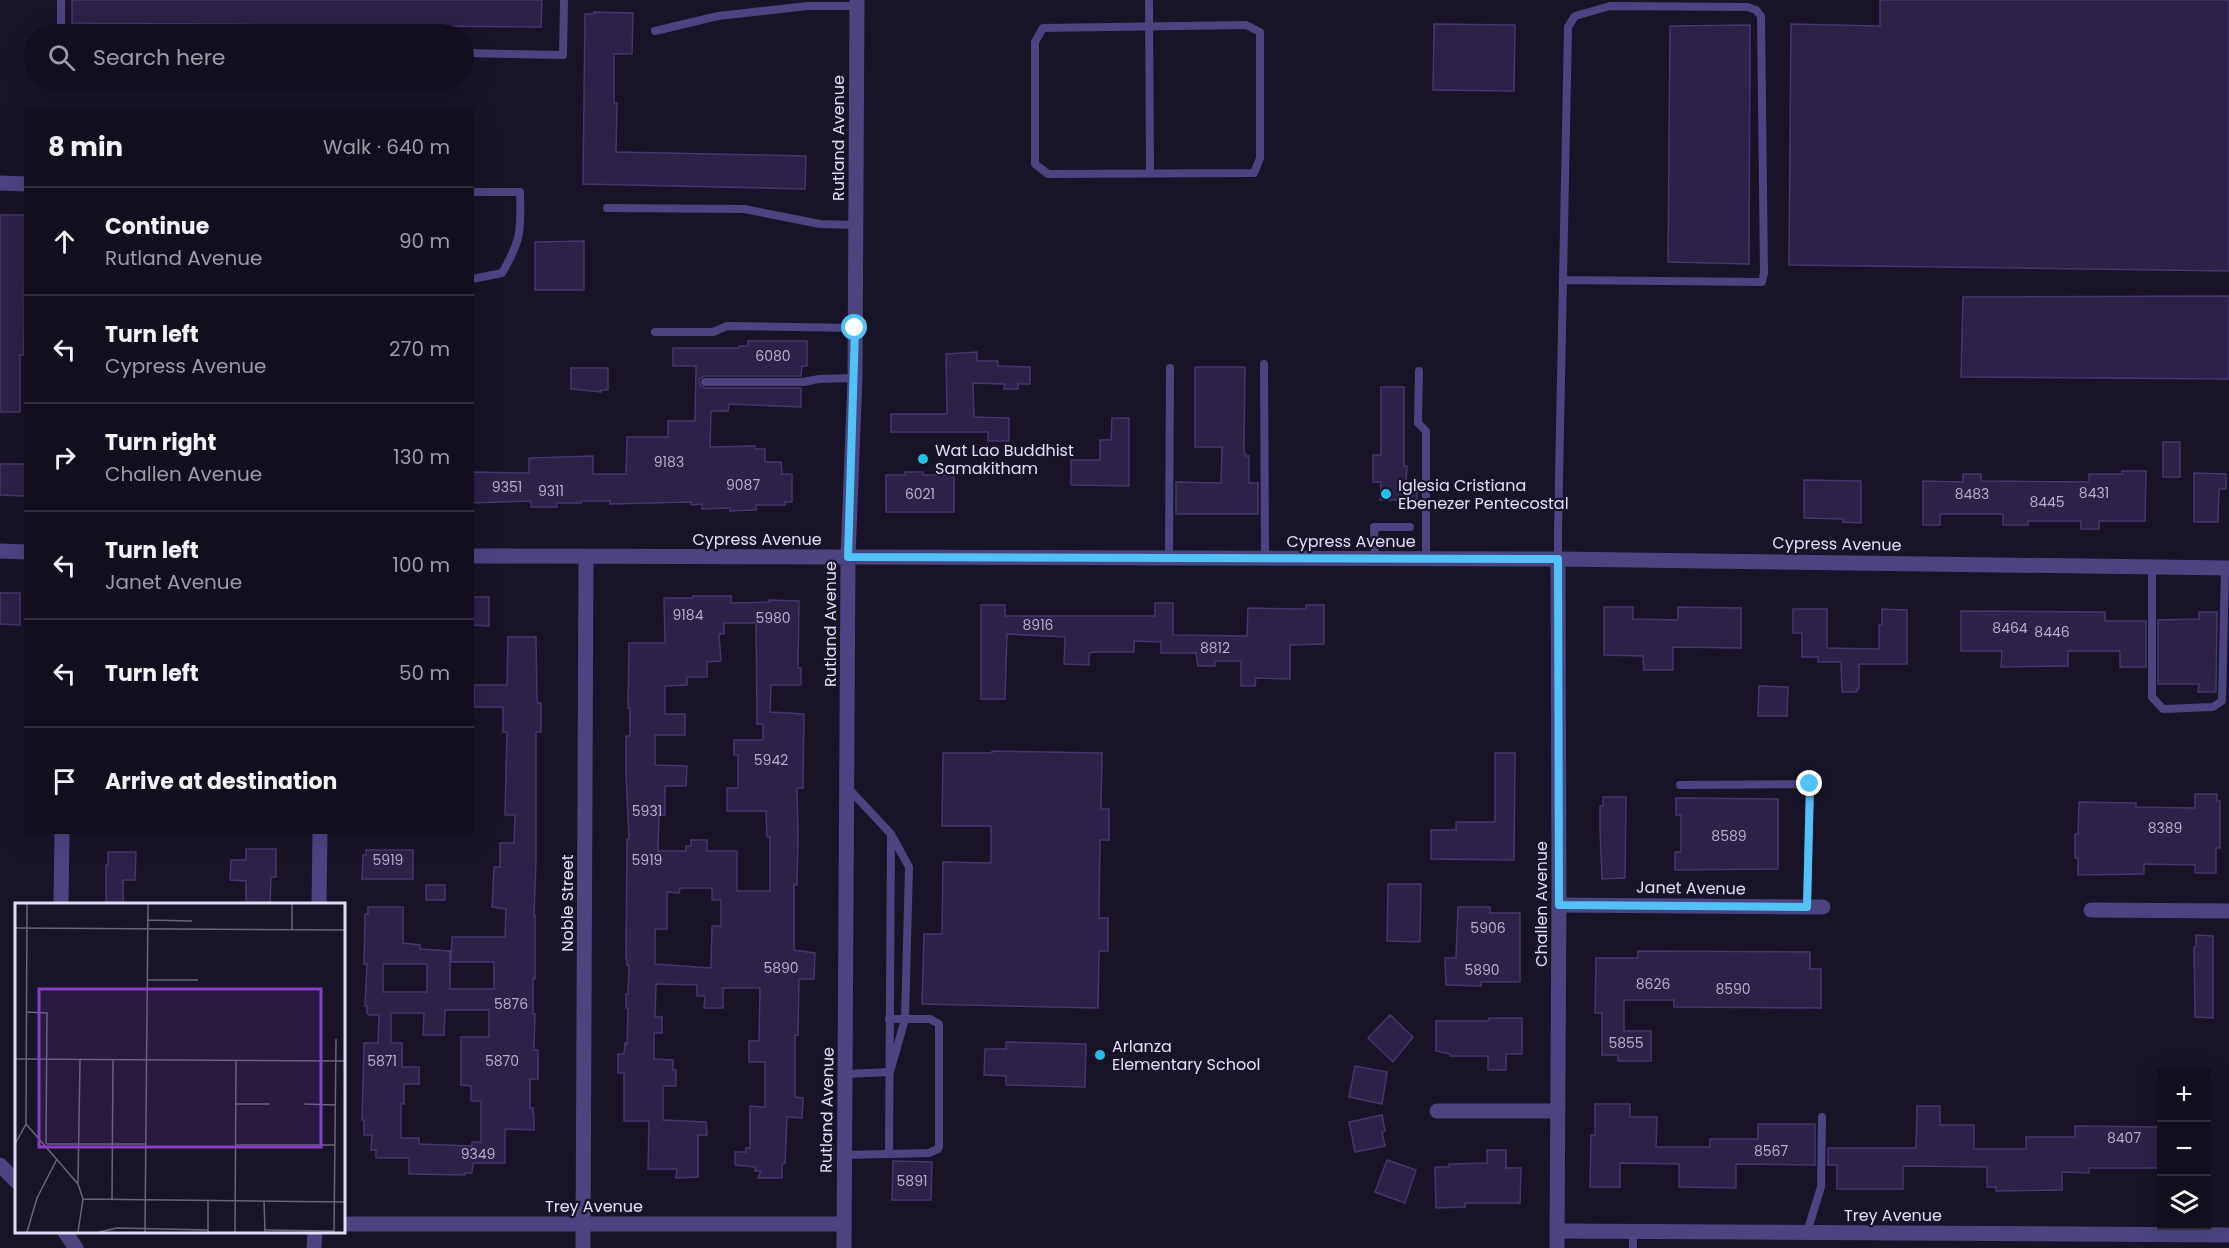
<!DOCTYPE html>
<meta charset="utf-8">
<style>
body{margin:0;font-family:Poppins,sans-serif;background:#1b1726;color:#f1f3f6}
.controls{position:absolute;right:18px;bottom:18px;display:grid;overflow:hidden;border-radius:0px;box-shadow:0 6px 24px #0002}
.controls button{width:54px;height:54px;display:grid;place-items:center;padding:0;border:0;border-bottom:2px solid #312e3b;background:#120e1d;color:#f1f3f6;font:30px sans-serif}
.stop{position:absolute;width:18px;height:18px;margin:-14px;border:4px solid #4fc3f7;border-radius:50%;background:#fff}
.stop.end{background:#4fc3f7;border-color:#fff;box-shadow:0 2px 6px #0008}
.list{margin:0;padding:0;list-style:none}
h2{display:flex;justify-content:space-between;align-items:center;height:78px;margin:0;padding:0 24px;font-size:26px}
h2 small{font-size:20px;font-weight:400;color:#9c9ca4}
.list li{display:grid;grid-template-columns:39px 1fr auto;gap:18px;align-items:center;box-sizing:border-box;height:108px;padding:0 24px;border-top:2px solid #312e3b}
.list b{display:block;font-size:22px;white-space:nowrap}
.list p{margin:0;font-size:20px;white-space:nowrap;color:#9c9ca4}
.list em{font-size:20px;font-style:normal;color:#9c9ca4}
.icon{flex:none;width:33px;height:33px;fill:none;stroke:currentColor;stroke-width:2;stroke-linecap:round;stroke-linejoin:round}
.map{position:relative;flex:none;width:2229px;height:1248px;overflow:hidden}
.search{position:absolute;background:#120e1d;box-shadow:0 6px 24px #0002;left:24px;top:24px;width:450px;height:66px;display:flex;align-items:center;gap:15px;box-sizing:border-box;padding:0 21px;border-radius:33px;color:#9c9ca4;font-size:22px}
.panel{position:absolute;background:#120e1d;box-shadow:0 6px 24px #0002;left:24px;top:108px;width:450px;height:726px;border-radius:0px}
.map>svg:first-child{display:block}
</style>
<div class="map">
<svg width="2229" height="1248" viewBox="0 0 2229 1248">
<rect width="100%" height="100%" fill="#181327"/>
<g fill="#2c2146" stroke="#46366f" stroke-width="1.5" fill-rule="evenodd">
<path d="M72,0H542L541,27L72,23Z"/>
<path d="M1880,0H2229V271L1789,265L1791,24L1880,26Z"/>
<path d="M594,12L633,13L632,54H614V103H617L616,152L806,156L805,189L583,184L585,14H594Z"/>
<path d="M1434,24L1515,25L1514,91L1433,90Z"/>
<path d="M1750,25L1749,264L1668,262L1670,26Z"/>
<path d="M0,215H25L24,355H20V412H0Z"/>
<path d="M584,241V290H535V242Z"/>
<path d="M2229,296V379L1961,377L1963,297Z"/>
<path d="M748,341H807V366H802L801,376H704L699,379L700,386L705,388H801V407L729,404L728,411H711L710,447L755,446V449H765V462H781L782,474H792V502H785V505H756V510L730,511V508L702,509V504L691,505V502L610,504V501H581V503H557V507H531V501L472,503V472L529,473V458L593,456V474H626L627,437H668V421H695L696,366H673V348H739V346H748Z"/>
<path d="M977,352V361H998V366L1030,367V384H1018V389H1004L1005,384L973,383L974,417L1009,418V441H988V432H891V414H947L946,354Z"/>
<path d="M1195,367H1245L1244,450L1246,456H1249V483H1258V514H1176V482L1221,483L1222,447H1195Z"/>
<path d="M571,368H608V390H601V392L571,389Z"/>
<path d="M1381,387H1404V466H1407L1406,483H1417V500H1380L1381,482H1373V455H1381Z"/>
<path d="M1112,418H1129V486L1071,485V460H1100V440H1111Z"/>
<rect x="2163" y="442" width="17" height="35"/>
<path d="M0,464H26V496L0,495Z"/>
<path d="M2122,471H2146L2145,521H2099V529H2081V521H2028V525H2003V514H1940V525H1923V481L1963,482V474H1981V481L2089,482V474H2122Z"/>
<path d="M905,472H923V475H954V512H886V475H905Z"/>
<path d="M2194,473L2226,474V489H2219L2218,522H2194Z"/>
<path d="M1804,480L1861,481V523L1843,522V519L1804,518Z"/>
<path d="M0,593H20V625L0,624Z"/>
<path d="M693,596H731V603L769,602V600L799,601L798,668H801V685H771L770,712L804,714L803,788H797L798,836L797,885H794V950L815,953L814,979H799L798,1035H795V1097L803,1098L802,1118L787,1117L785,1163L782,1165V1178H758L761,1171H755V1167L735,1165V1152H746V1148H750V1106L765,1107V1062H749V1041H759L760,988H723V1008H704L705,996H697V985L656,984L655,1017H662V1033H654V1059L673,1060V1070H676V1086H663V1120L706,1122L707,1135H698V1177L676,1178L677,1169H648L649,1121H624V1073H618V1054H624L625,1043L627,1044L628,1008H626V994H628L629,965H627V959H626L627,839H629L626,773V736H630V708H628L629,643H665L664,598H693ZM724,623H756L757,724H763V740H734V755H738V788H727V811H766L767,837H770V891H737V851H707V840H691V846H686V851H658L659,815H665V786H686L687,766L655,765V735H685V714H665V686L687,685V677H707V662L721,661L719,634H724ZM680,888H712V900H721V926H712L711,968L655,964V929H667V892L679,893Z"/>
<path d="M472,597H489V626L472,625Z"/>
<path d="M1155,603H1173V635L1247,636L1248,608L1306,609V605H1324V644L1290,645V679L1256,678L1255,686H1241V661H1215V666H1198L1196,653H1161V642L1134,641V652H1094L1089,653V665L1064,664L1065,637L1007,634L1005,699H981V605H1005V616H1155Z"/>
<path d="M1604,607H1633V619L1678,620V607L1741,608V648L1673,647V670H1644L1643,656L1604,655Z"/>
<path d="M1793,609H1827V648L1879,649V625H1882V609L1907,610V664H1859V689H1857V692H1842L1841,662H1818V657H1802V633H1793Z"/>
<path d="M1961,611L2105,612V621H2146V667H2120V651H2068V666L2001,667L2002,651H1961Z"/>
<path d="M2199,612H2217L2216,692H2198L2199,684H2158V620L2199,619Z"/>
<path d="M508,637H536L537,700L538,703H541V732H536V862L534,915H535V979H533V1014H535L534,1050H538V1079H530V1108H533V1114H534V1130L505,1129V1163H473L472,1173H465V1175L409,1174V1158H376V1150H371L372,1135H364V1120H362L364,1043H378L379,1015H369L367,1013V1006H365L367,964H364L365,914H368V907H403V943L420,945V949L450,951V989H494V962H451L452,937H505L506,909L492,907L494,867H500V843H514L515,815H505L507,732H503V707H474V685H507ZM383,964H427V992H383ZM445,1010H489V1037H461V1085L471,1086V1101H481V1142H472V1146L419,1144V1138H401V1104H404V1084H419V1067H402V1043H391V1013H424L423,1035H444Z"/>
<path d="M1759,686L1788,687L1787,716H1758Z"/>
<path d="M992,751L1102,753L1101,809H1109V840H1100L1099,918H1108V951H1099L1098,1008L922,1004L924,934H942L943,862L991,863V826H942L943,753H992Z"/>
<path d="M1495,753H1515L1514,860L1431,859V830H1456V822H1495Z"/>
<path d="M2195,794H2217V801H2220V848H2216V873H2195V865L2144,864V874L2078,875V858H2075V834H2078L2079,802L2136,803V807L2195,808Z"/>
<path d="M1603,797H1626L1625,878L1602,879L1600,830V806H1603Z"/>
<path d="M1676,798L1778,799V869L1675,870V852H1681V815H1676Z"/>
<path d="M246,849H276V877H271L270,904H246V881L230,880L231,860H246Z"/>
<path d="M366,850H413V879H362L363,855H366Z"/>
<path d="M108,852H136L135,880H123V904H106V865H108Z"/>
<path d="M1388,884H1421L1420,942L1387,941Z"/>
<rect x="426" y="885" width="19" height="15"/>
<path d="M1458,907H1490V913H1520V982H1481V986L1446,985L1445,958H1456Z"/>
<path d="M2196,935L2213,936V1018L2195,1017L2194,947H2196Z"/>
<path d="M1638,951L1810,952V969H1821V1008L1674,1007V1000H1624V1031H1651V1061H1618V1055H1602V1013H1595L1596,958H1638Z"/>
<path d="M1390,1015L1413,1037L1393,1062L1368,1038Z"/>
<path d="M1489,1018H1522V1054H1506V1070H1488V1056H1450V1054L1436,1051V1021H1489Z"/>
<path d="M1006,1042L1086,1044L1085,1087L1006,1085V1076L984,1075L985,1049H1006Z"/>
<path d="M1355,1066L1387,1072L1382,1104L1349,1097Z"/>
<path d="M1595,1104H1630V1117H1657L1656,1147H1710V1139H1758V1124H1815V1165L1736,1164V1188L1679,1187V1164L1620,1163V1187H1590L1591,1135H1595Z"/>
<path d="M1917,1106H1940V1125H1974V1149H2026V1137H2075V1126L2162,1127V1168H2089V1173L2062,1172V1190L1996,1191V1187H1987V1167L1903,1166V1189H1837V1165H1828V1148H1916Z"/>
<path d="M1382,1115L1385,1131L1382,1132L1385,1146L1355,1152L1349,1122Z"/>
<path d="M1487,1150H1506V1168H1521L1520,1203H1465V1207L1436,1208L1435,1167H1449V1164L1487,1163Z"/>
<path d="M1387,1160L1416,1170L1405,1203L1375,1192Z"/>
<path d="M893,1161L932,1162L931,1200H892Z"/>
</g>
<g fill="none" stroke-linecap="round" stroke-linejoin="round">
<g stroke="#4b4481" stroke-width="8">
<path d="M1149,0L1150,173"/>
<path d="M1246,25L1260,32V158L1254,173L1048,174L1035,164V42L1043,28Z"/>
<path d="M655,31L718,16L808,6H857"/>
<path d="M61,34V0"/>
<path d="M464,53L563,55L564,0"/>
<path d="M472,192H520C521,230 522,239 502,273L472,279"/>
<path d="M607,208L744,209L820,224L856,225"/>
<path d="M655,332H713L727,326L855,328"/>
<path d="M1264,364L1265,558"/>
<path d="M1419,371L1418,423L1426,431V559"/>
<path d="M705,382H803L819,379L855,378"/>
<path d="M1169,558L1170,368"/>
<path d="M1375,559L1374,527H1410"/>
<path d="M1558,559V531L1568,27L1575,16L1610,6L1747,7L1756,10L1761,16L1764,273L1762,282L1563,280"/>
<path d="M2152,566V697L2163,709L2213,707L2222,701L2225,568"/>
<path d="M1680,785L1810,784L1807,907"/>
<path d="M845,1074L890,1072L905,1019L909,867L891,834L848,788"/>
<path d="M889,1154L891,835"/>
<path d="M844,1155L929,1153L938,1149L939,1146V1024L930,1019H889"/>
<path d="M1807,1232L1821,1187L1822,1117"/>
<path d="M1633,1248V1231"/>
</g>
<g stroke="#4b4481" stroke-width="15">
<path d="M0,183L26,184"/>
<path d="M61,904L62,832"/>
<path d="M319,904L320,832"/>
<path d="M1559,905L1823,907"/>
<path d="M2091,910L2229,911"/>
<path d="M1437,1111H1558"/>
<path d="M0,1165L16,1181"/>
<path d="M344,1224H844"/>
<path d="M1557,1231L2229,1235"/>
<path d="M65,1232L76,1248"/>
<path d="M314,1248L315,1232"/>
<path d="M583,1248L586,557"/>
<path d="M844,1248L848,557"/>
</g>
<g stroke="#4b4481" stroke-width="15">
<path d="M0,551L26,552"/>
<path d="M472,556L1558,559L2229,568"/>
<path d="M848,557L855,378L857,0"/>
<path d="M1557,1248L1559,890L1558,559"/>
</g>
</g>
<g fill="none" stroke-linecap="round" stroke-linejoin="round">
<path stroke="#4fc3f7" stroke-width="8" d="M855,328L848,557L1558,559L1559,905L1807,907L1810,784"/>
</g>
<g fill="#20c1e5" stroke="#181327" stroke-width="2">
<circle cx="923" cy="459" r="6"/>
<circle cx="1386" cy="494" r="6"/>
<circle cx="1100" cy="1055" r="6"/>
</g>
<g text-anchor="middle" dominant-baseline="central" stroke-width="4.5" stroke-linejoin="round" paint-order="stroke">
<g font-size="14" fill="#b5aece">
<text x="773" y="356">6080</text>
<text x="669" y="462">9183</text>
<text x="743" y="485">9087</text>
<text x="507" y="487">9351</text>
<text x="551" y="491">9311</text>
<text x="2094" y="493">8431</text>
<text x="920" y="494">6021</text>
<text x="1972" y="494">8483</text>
<text x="2047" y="502">8445</text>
<text x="688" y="615">9184</text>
<text x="773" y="618">5980</text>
<text x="1038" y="625">8916</text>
<text x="2010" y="628">8464</text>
<text x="2052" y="632">8446</text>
<text x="1215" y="648">8812</text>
<text x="771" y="760">5942</text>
<text x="647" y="811">5931</text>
<text x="2165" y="828">8389</text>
<text x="1729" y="836">8589</text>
<text x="388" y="860">5919</text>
<text x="647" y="860">5919</text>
<text x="1488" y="928">5906</text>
<text x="781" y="968">5890</text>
<text x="1482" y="970">5890</text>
<text x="1653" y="984">8626</text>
<text x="1733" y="989">8590</text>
<text x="511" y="1004">5876</text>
<text x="1626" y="1043">5855</text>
<text x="382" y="1061">5871</text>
<text x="502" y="1061">5870</text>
<text x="2124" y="1138">8407</text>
<text x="1771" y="1151">8567</text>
<text x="478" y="1154">9349</text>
<text x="912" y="1181">5891</text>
</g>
<g font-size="16" fill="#e3ddfb" stroke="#181327">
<text transform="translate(838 138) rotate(-90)">Rutland Avenue</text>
<text x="757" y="539">Cypress Avenue</text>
<text x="1351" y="541">Cypress Avenue</text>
<text transform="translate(1837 544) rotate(1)">Cypress Avenue</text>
<text transform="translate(830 624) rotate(-90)">Rutland Avenue</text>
<text transform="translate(1691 888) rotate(1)">Janet Avenue</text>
<text transform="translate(567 903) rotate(-90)">Noble Street</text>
<text transform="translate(1541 904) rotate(-90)">Challen Avenue</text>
<text transform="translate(827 1110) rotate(-89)">Rutland Avenue</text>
<text x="594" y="1206">Trey Avenue</text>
<text x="1893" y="1215">Trey Avenue</text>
</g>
<g font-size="16" fill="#e3ddfb" stroke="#181327" text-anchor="start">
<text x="935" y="450">Wat Lao Buddhist<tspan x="935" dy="18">Samakitham</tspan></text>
<text x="1398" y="485">Iglesia Cristiana<tspan x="1398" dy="18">Ebenezer Pentecostal</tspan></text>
<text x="1112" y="1046">Arlanza<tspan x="1112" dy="18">Elementary School</tspan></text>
</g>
</g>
<g transform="translate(15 903)">
<rect width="330" height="330" fill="#181327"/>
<path fill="none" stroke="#69647c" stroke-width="1.5" d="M277,1V26M133,17L177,18M0,25L330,27M132,77H183M11,109L32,110L31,241M0,156L330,158M221,201H255M289,201L320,202M11,221L63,281L68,296L63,329M0,241L11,221L12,1M32,241H131M221,242H320M63,280L65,156M68,296L330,299M97,296L98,157M249,298L250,329M249,327L319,328M12,329L22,295L42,256M84,329L102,325L193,327M130,329L133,1M193,329V297M220,329L221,157M319,329L321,136"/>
<path fill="#853ec5" fill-opacity="0.15" stroke="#853ec5" stroke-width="3" d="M24,86H306V244H24Z"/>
<rect width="330" height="330" fill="none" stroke="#e3ddfb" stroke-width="3"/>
</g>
</svg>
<div class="controls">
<button>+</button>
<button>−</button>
<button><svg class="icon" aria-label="layers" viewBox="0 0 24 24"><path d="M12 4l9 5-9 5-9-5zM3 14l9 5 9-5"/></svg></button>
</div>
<div class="stop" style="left:855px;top:328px"></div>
<div class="stop end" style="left:1810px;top:784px"></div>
<div class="search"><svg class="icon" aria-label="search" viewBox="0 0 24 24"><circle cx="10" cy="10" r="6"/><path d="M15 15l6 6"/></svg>Search here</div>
<section class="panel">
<h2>8 min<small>Walk · 640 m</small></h2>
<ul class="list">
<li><svg class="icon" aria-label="ahead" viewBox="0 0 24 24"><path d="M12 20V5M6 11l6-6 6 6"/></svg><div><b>Continue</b><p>Rutland Avenue</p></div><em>90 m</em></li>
<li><svg class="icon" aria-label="left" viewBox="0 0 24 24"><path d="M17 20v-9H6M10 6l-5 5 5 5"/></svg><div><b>Turn left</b><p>Cypress Avenue</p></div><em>270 m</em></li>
<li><svg class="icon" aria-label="right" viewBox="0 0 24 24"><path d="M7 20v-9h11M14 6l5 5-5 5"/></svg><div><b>Turn right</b><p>Challen Avenue</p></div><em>130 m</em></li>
<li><svg class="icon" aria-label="left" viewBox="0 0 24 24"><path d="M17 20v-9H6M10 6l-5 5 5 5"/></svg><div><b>Turn left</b><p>Janet Avenue</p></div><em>100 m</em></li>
<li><svg class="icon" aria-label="left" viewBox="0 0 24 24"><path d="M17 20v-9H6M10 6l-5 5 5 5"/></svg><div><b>Turn left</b></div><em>50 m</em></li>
<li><svg class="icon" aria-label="arrive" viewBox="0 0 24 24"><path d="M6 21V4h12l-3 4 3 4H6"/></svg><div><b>Arrive at destination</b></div></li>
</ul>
</section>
</div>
